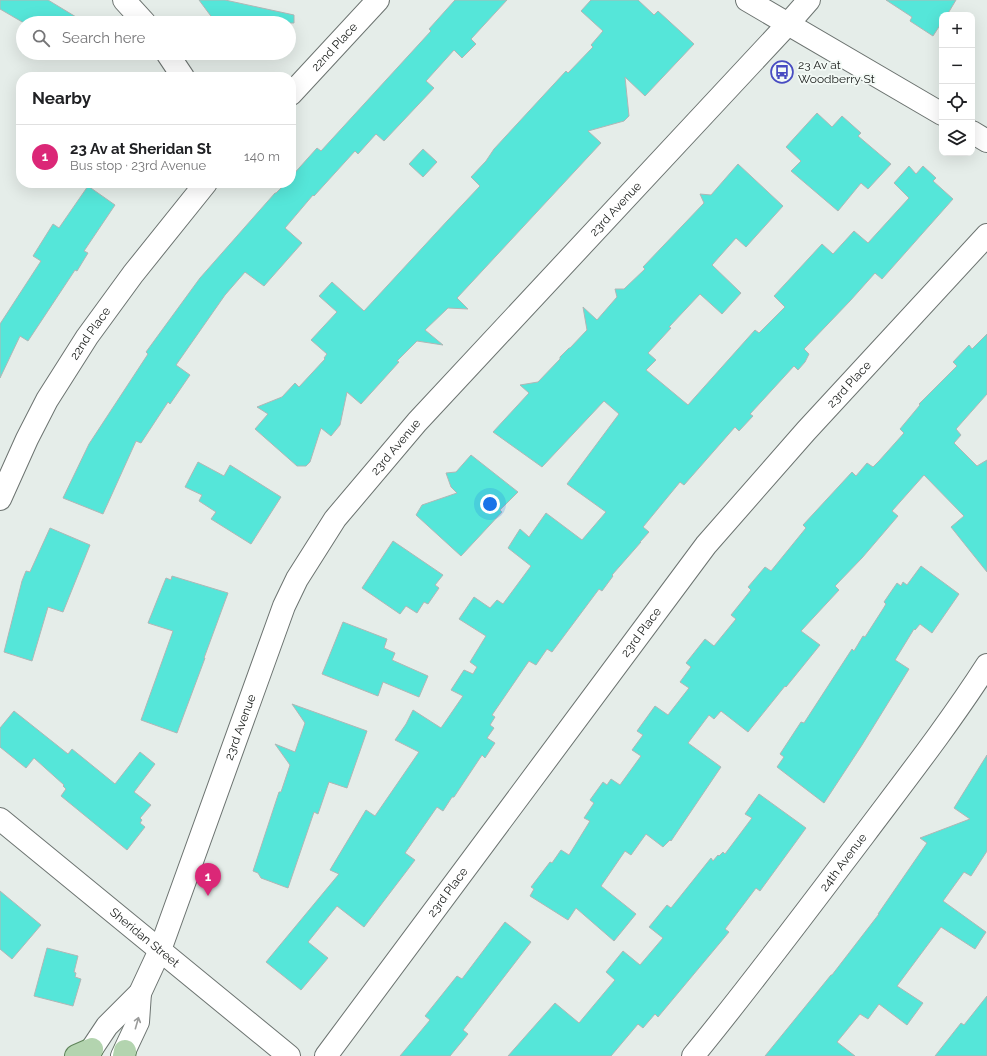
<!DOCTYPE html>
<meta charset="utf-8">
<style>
body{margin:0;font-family:Raleway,sans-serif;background:#f2f2f2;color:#202124}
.controls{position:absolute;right:12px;top:12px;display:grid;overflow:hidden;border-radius:8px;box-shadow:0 4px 16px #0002}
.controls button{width:36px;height:36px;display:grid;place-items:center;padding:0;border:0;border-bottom:1px solid #e0e0e0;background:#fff;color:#202124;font:20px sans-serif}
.you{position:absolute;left:490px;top:504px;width:14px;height:14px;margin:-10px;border:3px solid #fff;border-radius:50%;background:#1a73e8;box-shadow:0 0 0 6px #1a73e833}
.badge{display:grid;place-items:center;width:26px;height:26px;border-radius:50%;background:#db2777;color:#fff;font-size:13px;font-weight:700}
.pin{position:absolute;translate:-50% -33px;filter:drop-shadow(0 1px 2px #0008)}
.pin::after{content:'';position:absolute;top:21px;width:14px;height:12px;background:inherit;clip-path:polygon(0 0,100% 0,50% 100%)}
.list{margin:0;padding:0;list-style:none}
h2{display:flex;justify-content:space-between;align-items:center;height:52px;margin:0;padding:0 16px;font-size:17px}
h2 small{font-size:13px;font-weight:400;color:#757577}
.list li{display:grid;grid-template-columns:26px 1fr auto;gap:12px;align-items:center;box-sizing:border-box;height:64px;padding:0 16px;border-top:1px solid #e0e0e0}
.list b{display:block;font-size:15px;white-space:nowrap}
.list p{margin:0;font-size:13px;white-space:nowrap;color:#757577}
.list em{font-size:13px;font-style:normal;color:#757577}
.icon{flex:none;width:22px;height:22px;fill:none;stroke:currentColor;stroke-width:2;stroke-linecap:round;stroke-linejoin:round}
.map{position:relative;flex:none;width:987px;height:1056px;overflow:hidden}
.search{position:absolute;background:#fff;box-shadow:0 4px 16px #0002;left:16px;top:16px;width:280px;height:44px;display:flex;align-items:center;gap:10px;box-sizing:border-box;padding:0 14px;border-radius:22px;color:#757577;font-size:15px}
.panel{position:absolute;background:#fff;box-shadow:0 4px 16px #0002;left:16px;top:72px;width:280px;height:116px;border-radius:16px}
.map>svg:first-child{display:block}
</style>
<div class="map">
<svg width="987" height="1056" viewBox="0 0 987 1056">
<rect width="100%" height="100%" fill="#e5ede9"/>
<g fill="#55e6d9" stroke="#afb7b6">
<path d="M0,0H48L86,23H24L0,9Z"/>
<path d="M199,0H225L294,15V23H216Z"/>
<path d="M455,0H507L471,39L476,44L462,58L454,50L426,81L434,88L384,141L376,134L358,154L355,151L314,196L313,195L285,228L302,243L264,286L245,272L225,295L176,365L190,375L170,404L168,402L141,443L136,441L103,514L63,498L89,444L148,354L146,352L200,278L275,193H276L286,183H291V177L317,148L321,151L431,31L429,29Z"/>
<path d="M591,0H638L654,15L658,11L694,44L645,96L625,77L629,116L624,121L588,131L601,143L457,298L468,309L448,308L425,330L443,345L417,341L397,361L399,362L361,404L347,392L340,425L331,436L321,428L310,462L306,466H297L255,429L268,414L257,407L282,397L295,383L299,387L325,359L324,358L327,354L311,340L337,312L319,296L332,282L364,311L448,220L480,186L471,177L486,161L494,149L566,71L568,73L593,47L591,45L603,31L581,11Z"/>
<path d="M886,0H956L947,15H942V22L933,36L910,21L912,17Z"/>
<path d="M817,113L832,127L842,116L861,133L858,136L891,164L868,189L861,183L838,211L791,171L801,161L786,147Z"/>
<path d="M423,149L437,162L423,177L409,164Z"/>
<path d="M738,164L783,206L746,247L736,238L712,265L741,293L722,314L700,294L669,327L671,328L648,353L656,360L646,370L688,405L755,330L759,333L785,307L774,296L822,244L833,254L854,231L868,243L909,198L894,183L909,166L916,174L923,166L936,178L933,181L953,199L882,279L875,273L850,301L804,349L809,354L805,362L798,370L794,366L750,414L753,416L739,431L735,427L684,485L680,482L643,527L649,532L640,542H641L612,575L613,576L602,591L599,589L552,652L547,649L536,665L529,661L492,715L495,717L490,725L494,728L487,738L495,743L485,758L482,755L454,797H452L443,811L437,807L405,853L415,860L364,927L337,906L308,942L328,958L301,990L266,962L339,874L330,870L366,810L375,816L419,752L395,740L406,724L413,710L441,728L463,696L451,690L464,670L473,674L477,667L470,662L486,636L459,619L474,597L490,608L497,600L503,604L531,566L508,548L520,529L529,537L546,513L582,540L606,512L567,484L619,414L604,401L542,467L493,432L529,393L520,385L538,382L560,359V357L569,348H570L587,330L583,307L597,320L617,297L615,289H624L645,269L643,267L704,203L700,194L711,195Z"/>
<path d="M88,186L115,205L84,251L88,253L77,271L75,270L28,341L20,336L0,378V324L41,261L33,256L53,224L59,228Z"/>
<path d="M987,334V394L956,429L961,435L954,443L977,466L987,460V572L951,527L964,516L924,475L892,511L898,516L862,558L835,586L839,590L801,631L820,645L786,687L785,686L748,732L721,711L714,719L709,715L688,743L721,767L671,841L670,840L663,847L646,834L631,855L625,851L601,886L636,914L614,941L576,908L568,920L530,896L534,889L531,887L550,862L552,863L561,850L569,855L590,821L584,818L594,803L590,800L603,782L607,785L611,779L620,785L641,756L632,750L643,735L637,731L655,706L668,715L689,688L680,682L691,667L686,663L705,639L714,646L736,619L731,615L751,590L748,587L765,567L771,571L806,528L803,525L852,472L856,476L867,463L873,467L879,461L904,433L900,429L920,405L919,404L957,366L953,362L969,345L972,349Z"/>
<path d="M471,455L518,492L500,510L502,512L461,556L416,515L422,505L457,493L451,487L446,473L456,472Z"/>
<path d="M198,462L224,476L230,465L281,497L251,544L211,519L216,512L199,501L202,495L185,487Z"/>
<path d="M50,528L90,545L63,612L48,607L32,661L4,652L22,581L26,571L30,572Z"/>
<path d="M393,541L443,575L435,585L439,588L428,604L424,602L417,613L406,606L400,614L362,588Z"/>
<path d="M921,566L959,594L932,633L920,624L915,630L914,629L895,660L909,669L862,745L824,803L777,767L784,757L780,754L801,722L804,723L852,649L854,651L863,636L865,637L883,609L886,604L884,602L897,583L901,586L903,582L907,585Z"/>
<path d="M172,576L228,593L204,658H205L177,733L141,720L173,631L148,623L166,578L171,580Z"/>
<path d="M343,622L387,639L384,648L395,653L392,660L428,676L419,697L383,682L378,696L322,674Z"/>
<path d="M292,704L367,731L347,788L329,782L318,814L314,812L288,888L261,878L258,873L253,871L279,792H281L290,765L275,744L295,752L305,723Z"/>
<path d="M14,711L68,754L72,749L115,784L140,752L155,764L134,792L151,805L140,818L142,820L140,823L145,827L127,850L61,796L66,789L63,786L64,785L34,758L26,768L0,747V728Z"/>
<path d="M987,755V851L971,876L964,872L943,901L986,932L975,949L941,927L897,986L923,1003L907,1025L879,1004L868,1019L860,1014L837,1042L855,1056H765L831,975H832L879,914H878L927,843L920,838L970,819L954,808Z"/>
<path d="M759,794L806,828L760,891L756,888L725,929L729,932L658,1017L655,1014L643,1028L638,1024L611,1056H508L555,1003L579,1023L615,980L606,972L623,951L640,965L663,938L649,927L667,905L671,908L711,858L713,861L718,855L719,856L723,852L725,854L752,818L745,814Z"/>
<path d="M0,891L41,925L12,959L0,949Z"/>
<path d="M505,922L531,942L463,1030L468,1034L450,1056H400L430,1020L425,1016L457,976L462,979Z"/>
<path d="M47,948L78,956L74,972L76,973L75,977L81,979L73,1006L34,996Z"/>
<path d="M987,996V1056H935L961,1023L964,1025Z"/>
</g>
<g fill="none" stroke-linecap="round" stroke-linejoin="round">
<g stroke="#6c7370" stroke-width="24">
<g id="minor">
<path d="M124,0L145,23"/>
<path d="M747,0L942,114"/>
<path d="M167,53L183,77"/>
<path id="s1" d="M291,94L378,0"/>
<path d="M972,132L987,141"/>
<path id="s2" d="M0,499L27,439L47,400L87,337L133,274L206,183"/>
<path id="s3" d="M0,819L289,1056"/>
<path id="s4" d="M326,1056L706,545L806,431L987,235"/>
<path id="s5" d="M693,1056C752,984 808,909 864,835C906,779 949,724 987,665"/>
</g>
</g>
<g stroke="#6c7370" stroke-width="24">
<g id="tertiary">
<path id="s6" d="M87,1056L107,1026L140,993L160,950L284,606L297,579L335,519L417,422L788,24L809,0"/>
<path d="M122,1056L138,1022L140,993"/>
</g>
</g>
<g stroke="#5f845a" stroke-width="24">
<g id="primary">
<path d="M76,1056L92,1049"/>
<path d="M124,1056L125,1051"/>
</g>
</g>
<use href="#minor" stroke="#fff" stroke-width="22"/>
<use href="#tertiary" stroke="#fff" stroke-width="22"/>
<use href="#primary" stroke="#b3d4af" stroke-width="22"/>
</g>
<defs><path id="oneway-shaft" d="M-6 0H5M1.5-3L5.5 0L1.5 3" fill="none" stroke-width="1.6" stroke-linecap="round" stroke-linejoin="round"/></defs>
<use stroke="#9b9c9b" href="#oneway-shaft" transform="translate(137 1023) rotate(-74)"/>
<defs>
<g id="bus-ring" transform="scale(1.15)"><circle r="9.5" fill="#f3faf6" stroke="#484cc2" stroke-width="1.5"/><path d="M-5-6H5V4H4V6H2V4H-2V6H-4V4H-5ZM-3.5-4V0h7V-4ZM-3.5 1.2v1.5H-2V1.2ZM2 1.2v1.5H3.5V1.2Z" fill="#484cc2"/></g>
</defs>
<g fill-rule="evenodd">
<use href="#bus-ring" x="782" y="72"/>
</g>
<g text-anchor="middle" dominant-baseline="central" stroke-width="3.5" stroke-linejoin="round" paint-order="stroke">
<g font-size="12" fill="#202321" stroke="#f3faf6">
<text stroke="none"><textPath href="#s1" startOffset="64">22nd Place</textPath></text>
<text stroke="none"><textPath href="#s6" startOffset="1015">23rd Avenue</textPath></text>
<text stroke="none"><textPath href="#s2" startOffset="189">22nd Place</textPath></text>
<text stroke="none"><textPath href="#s4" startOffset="852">23rd Place</textPath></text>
<text stroke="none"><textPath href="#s6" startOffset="691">23rd Avenue</textPath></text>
<text stroke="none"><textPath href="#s4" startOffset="528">23rd Place</textPath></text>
<text stroke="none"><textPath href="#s6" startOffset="367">23rd Avenue</textPath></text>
<text stroke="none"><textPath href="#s5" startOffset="245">24th Avenue</textPath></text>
<text stroke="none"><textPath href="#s4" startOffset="204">23rd Place</textPath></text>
<text stroke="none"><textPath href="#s3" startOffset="187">Sheridan Street</textPath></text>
</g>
<g font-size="12" fill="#202321" stroke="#f3faf6" text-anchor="start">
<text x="798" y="65">23 Av at<tspan x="798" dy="14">Woodberry St</tspan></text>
</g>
</g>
</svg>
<div class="controls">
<button>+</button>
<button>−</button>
<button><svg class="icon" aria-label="locate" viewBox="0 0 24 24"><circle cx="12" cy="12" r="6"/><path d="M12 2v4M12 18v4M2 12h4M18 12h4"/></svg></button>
<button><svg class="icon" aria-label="layers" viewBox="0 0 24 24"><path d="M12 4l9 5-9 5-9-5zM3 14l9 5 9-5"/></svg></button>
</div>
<div class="you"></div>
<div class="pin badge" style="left:208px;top:896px">1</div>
<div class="search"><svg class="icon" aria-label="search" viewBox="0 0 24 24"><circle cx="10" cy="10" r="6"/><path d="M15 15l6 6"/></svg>Search here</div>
<section class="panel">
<h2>Nearby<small></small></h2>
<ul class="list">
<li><span class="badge">1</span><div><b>23 Av at Sheridan St</b><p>Bus stop · 23rd Avenue</p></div><em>140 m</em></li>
</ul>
</section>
</div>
